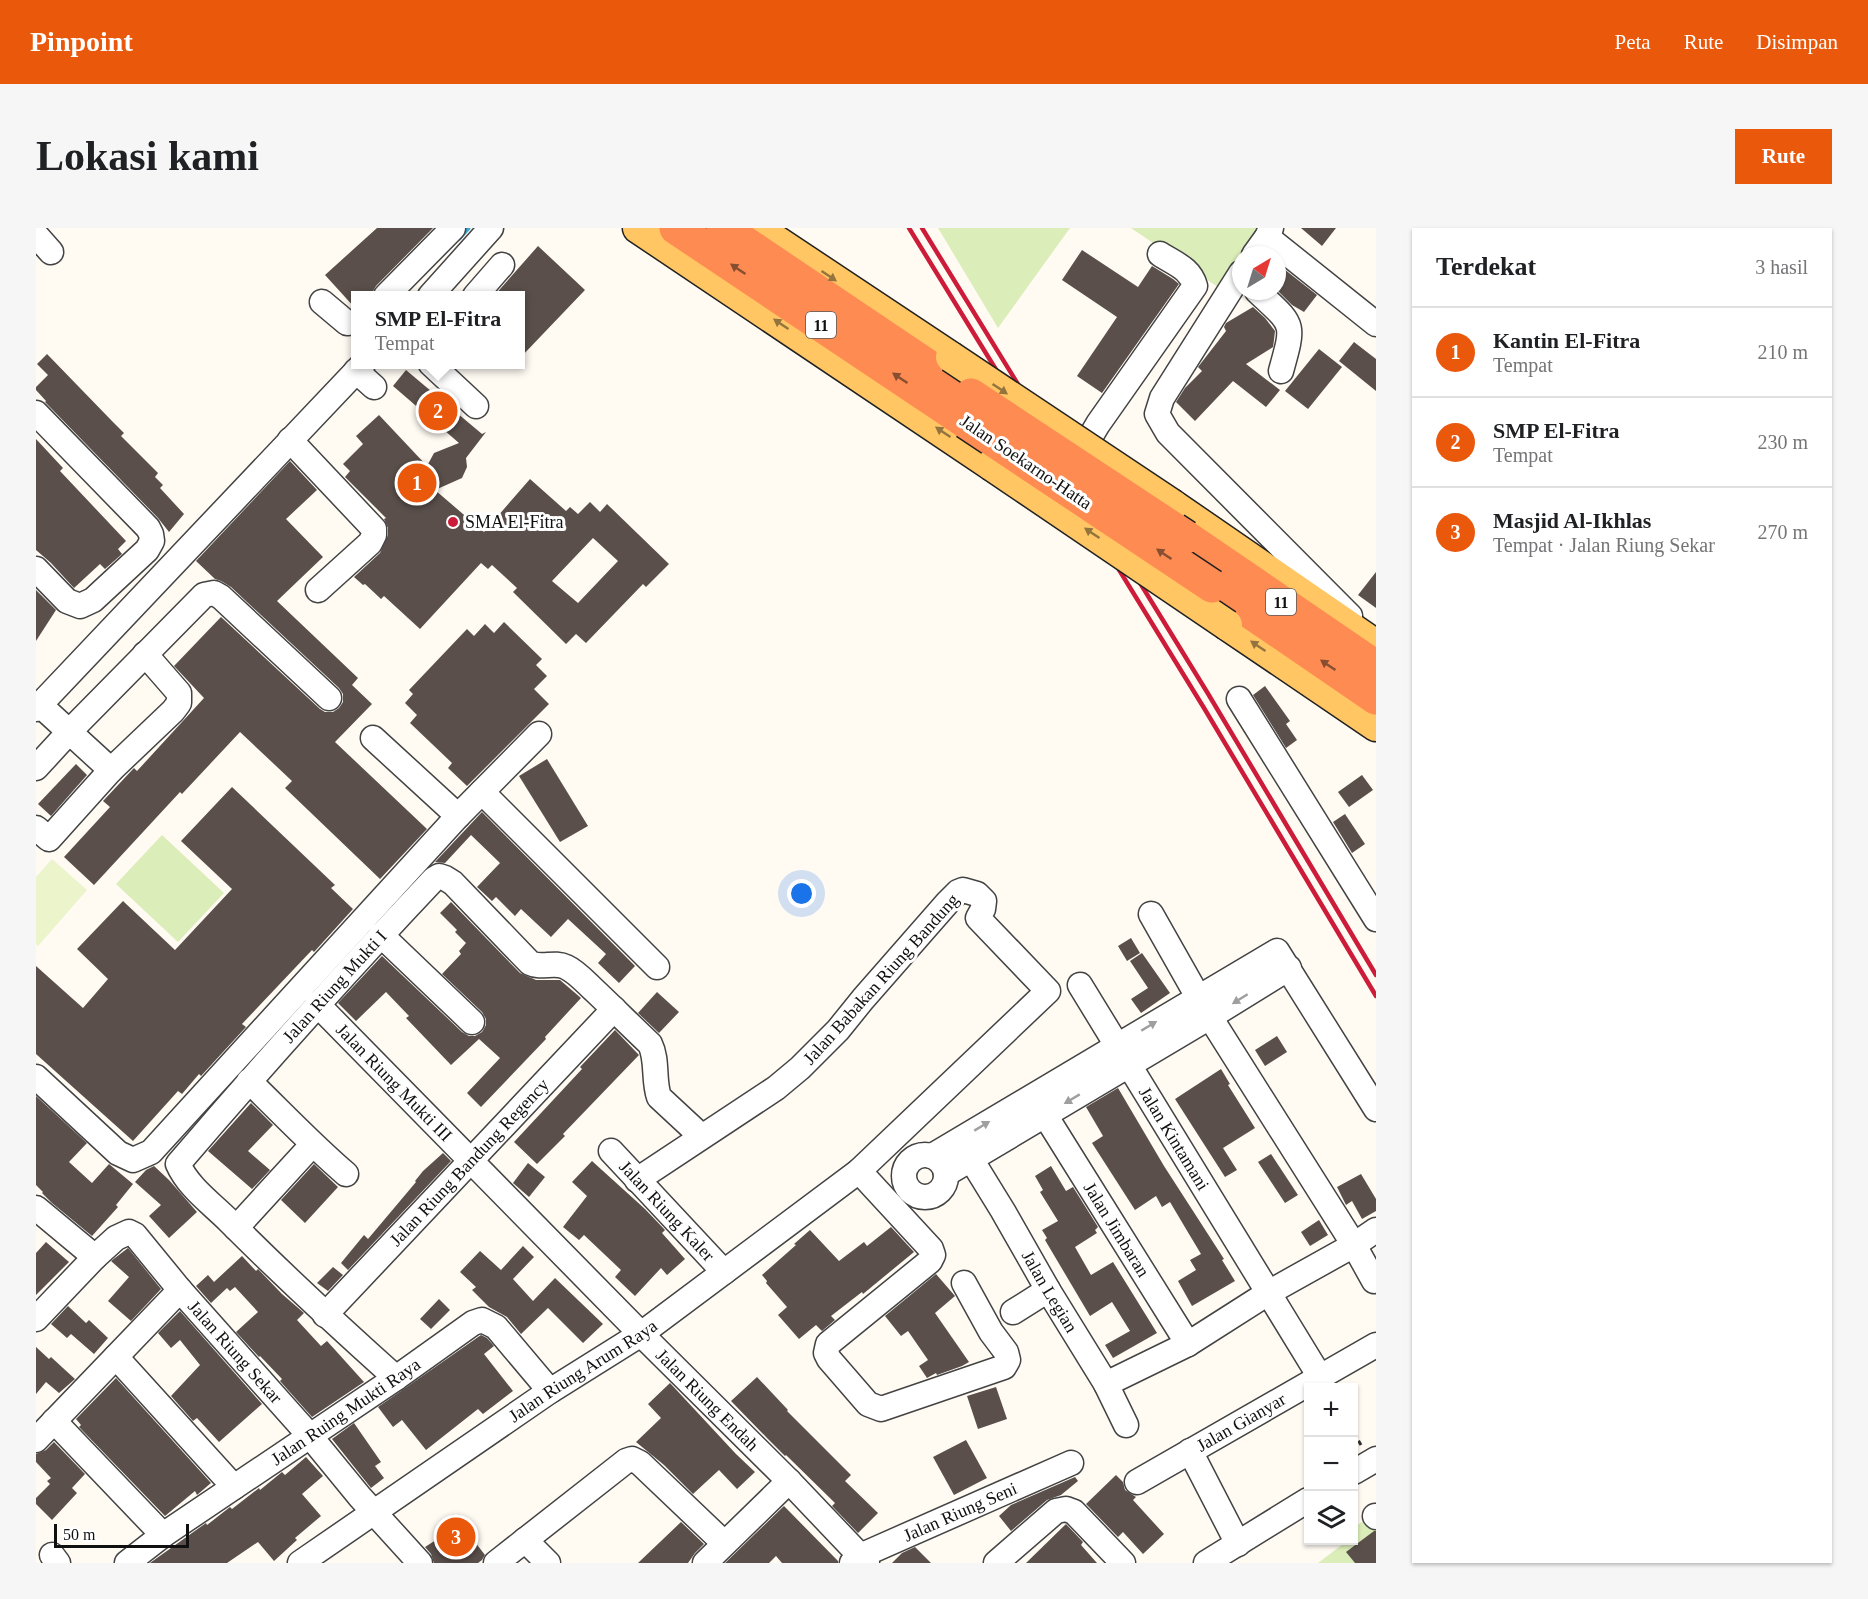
<!DOCTYPE html>
<html lang="id">
<meta charset="utf-8">
<style>
body{margin:0;font-family:Georgia,serif;background:#f6f6f6;color:#202124}
.controls{position:absolute;right:18px;bottom:18px;display:grid;overflow:hidden;border-radius:0px;box-shadow:0 2px 4px #0004}
.controls button{width:54px;height:54px;display:grid;place-items:center;padding:0;border:0;border-bottom:2px solid #e0e0e0;background:#fff;color:#202124;font:30px sans-serif}
.compass{position:absolute;left:1196px;top:18px;width:54px;height:54px;border-radius:50%;background:#fff;box-shadow:0 2px 4px #0004;rotate:38deg}
.scale{position:absolute;left:18px;bottom:15px;width:135px;box-sizing:border-box;padding-left:6px;border:3px solid #101010;border-top:0;font-size:16px;line-height:21px;white-space:nowrap;color:#101010;-webkit-text-stroke:4px #fff;paint-order:stroke}
.you{position:absolute;left:766px;top:666px;width:21px;height:21px;margin:-15px;border:4px solid #fff;border-radius:50%;background:#1a73e8;box-shadow:0 0 0 9px #1a73e833}
.badge{display:grid;place-items:center;width:39px;height:39px;border-radius:50%;background:#ea580c;color:#fff;font-size:20px;font-weight:700}
.pin{position:absolute;translate:-50% -50%;border:3px solid #fff;box-shadow:0 2px 6px #0006}
.popup{position:absolute;left:315px;top:63px;width:174px;height:78px;box-sizing:border-box;display:grid;place-content:center;border-radius:0px;background:#fff;filter:drop-shadow(0 2px 4px #0005);font-size:20px;white-space:nowrap;color:#757577}
.popup b{font-size:22px;color:#202124}
.popup::after{content:'';position:absolute;left:50%;top:100%;margin-left:-12px;border:12px solid transparent;border-top-color:#fff}
.list{margin:0;padding:0;list-style:none}
h2{display:flex;justify-content:space-between;align-items:center;height:78px;margin:0;padding:0 24px;font-size:26px}
h2 small{font-size:20px;font-weight:400;color:#757577}
.list li{display:grid;grid-template-columns:39px 1fr auto;gap:18px;align-items:center;box-sizing:border-box;height:90px;padding:0 24px;border-top:2px solid #e0e0e0}
.list b{display:block;font-size:22px;white-space:nowrap}
.list p{margin:0;font-size:20px;white-space:nowrap;color:#757577}
.list em{font-size:20px;font-style:normal;color:#757577}
.icon{flex:none;width:33px;height:33px;fill:none;stroke:currentColor;stroke-width:2;stroke-linecap:round;stroke-linejoin:round}
.map{position:relative;flex:none;width:1340px;height:1335px;overflow:hidden;border-radius:0px}
header{display:flex;align-items:center;gap:36px;box-sizing:border-box;height:84px;padding:0 30px;background:#ea580c;color:#fff}
header strong{font-size:28px}
nav{display:flex;gap:33px;margin-inline-start:auto;font-size:21px}
.intro{display:flex;align-items:center;justify-content:space-between;box-sizing:border-box;height:144px;padding:0 36px}
h1{margin:0;font-size:42px}
.button{padding:15px 27px;border-radius:0px;background:#ea580c;color:#fff;font-size:21px;font-weight:700}
main{display:flex;gap:36px;padding:0 36px}
aside{flex:1;background:#fff;border-radius:0px;box-shadow:0 2px 4px #0004}
.map>svg:first-child{display:block}
</style>
<header>
<strong>Pinpoint</strong>
<nav><a>Peta</a><a>Rute</a><a>Disimpan</a></nav>
</header>
<div class="intro"><h1>Lokasi kami</h1><a class="button">Rute</a></div>
<main>
<div class="map">
<svg width="1340" height="1335" viewBox="0 0 1340 1335">
<rect width="100%" height="100%" fill="#fffbf3"/>
<g fill="#dbedb9">
<path d="M902,0H1034L962,100Z"/>
<path d="M1095,0H1229L1215,27H1205V44L1192,66Z"/>
<path d="M126,607L188,665L142,714L80,656Z"/>
<path d="M1340,1285V1335H1282L1311,1313L1318,1312V1307L1319,1305L1318,1299Z"/>
</g>
<path fill="#ebf4cb" d="M16,631L51,662L2,718L0,716V649Z"/>
<g fill="none" stroke-linecap="round" stroke-linejoin="round">
<path stroke="#35abd8" stroke-width="5" d="M423,10L432,0"/>
</g>
<g fill="#5a4f4b" fill-rule="evenodd">
<path d="M341,0H397L340,58L334,68H320L319,80L289,47Z"/>
<path d="M1265,0H1300L1286,18Z"/>
<path d="M502,18L549,62L484,130V68H458Z"/>
<path d="M1046,22L1102,59L1116,38L1137,51L1143,56L1066,165L1041,148L1081,89L1026,52Z"/>
<path d="M1248,41L1281,67L1268,84L1256,77L1241,62V50Z"/>
<path d="M1217,79L1229,90L1239,103L1238,112L1237,119L1210,136L1244,162L1230,179L1197,153L1159,193L1140,174L1149,160L1166,143L1162,139L1190,103L1188,99L1190,95Z"/>
<path d="M1318,114L1340,131V163L1303,133Z"/>
<path d="M1283,121L1306,139L1272,181L1249,163Z"/>
<path d="M11,126L75,192L88,205L85,208L122,245L119,249L127,257L124,260L148,286L133,304L122,290L9,174L10,173L0,162V159L12,147L1,136Z"/>
<path d="M370,142L446,206L450,204L430,230L431,239L426,250L399,262L448,304L494,251L530,283L534,279L542,286L554,274L564,284L571,276L633,336L610,359L607,356L550,415L540,406L530,416L477,364L481,360L456,337L452,341L445,335L384,401L348,368L345,371L329,356L327,357L318,349L344,325L352,307V300L348,291L350,290L309,249L314,243L307,236L327,216L320,208L343,187L391,238L398,225L423,215L357,158ZM557,310L582,333L542,375L516,353Z"/>
<path d="M0,211L27,240L24,243L90,313L82,321L86,326L69,341L64,336L38,360L15,335L0,322Z"/>
<path d="M254,233L281,262L250,291L287,329L241,373L322,450L316,457L336,476L299,514L391,601L344,651L249,560L256,553L204,504L146,566L144,564L58,657L28,629L74,579L67,573L98,540L101,543L168,470L138,438L185,389L284,481L289,484H297L303,480L307,474V466L303,460L195,359L185,353L179,351L160,333Z"/>
<path d="M1340,344V380L1322,367Z"/>
<path d="M0,362L20,382L0,413Z"/>
<path d="M468,394L506,431L500,437L511,448L498,461L513,476L431,558L412,540L416,535L374,495L381,487L369,475L377,466L373,462L431,401L438,408L449,396L458,405Z"/>
<path d="M1229,458L1254,493L1250,496L1261,512L1250,520L1217,467Z"/>
<path d="M511,531L552,598L524,614L483,548Z"/>
<path d="M40,536L51,547L15,588L2,576Z"/>
<path d="M1326,547L1337,562L1313,579L1302,564Z"/>
<path d="M196,559L299,657L295,660L317,681L278,724L276,722L206,796L210,799L165,848L163,846L146,866L142,863L97,913L0,826V738L47,780L72,751L41,721L87,673L139,722L196,661L145,613Z"/>
<path d="M446,584L599,738L583,755L562,735L570,726L532,691L515,709L485,681L479,688L460,669L456,673L441,659L464,635L435,607L409,635L399,634Z"/>
<path d="M1309,586L1329,616L1316,625L1297,594Z"/>
<path d="M415,674L484,745L500,752H524L545,770L509,809L510,811L445,879L431,865L464,830L443,811L415,837L370,790L373,788L350,764L320,793L302,775L346,728L426,804L433,808H439L446,804L450,797V791L446,784L406,746L425,726L423,723L430,715L419,704L421,702L404,685Z"/>
<path d="M1095,710L1104,725L1091,733L1082,718Z"/>
<path d="M1106,725L1134,765L1105,785L1095,771L1112,760L1094,733Z"/>
<path d="M621,764L643,784L623,805L602,785Z"/>
<path d="M579,802L603,827L527,906L529,908L501,936L478,914L546,841L544,839Z"/>
<path d="M1241,808L1251,824L1229,838L1219,822Z"/>
<path d="M1185,841L1194,856L1192,857L1219,900L1187,920L1201,942L1189,949L1139,871Z"/>
<path d="M1082,860L1128,938L1188,1031L1186,1032L1199,1053L1156,1078L1142,1053L1160,1042L1154,1032L1165,1026L1150,1001L1134,974L1126,979L1120,968L1099,982L1056,915L1067,908L1050,879Z"/>
<path d="M0,868L51,915L33,934L56,955L73,936L97,956L80,977L82,979L56,1008L16,975L6,965L7,964L0,957Z"/>
<path d="M215,875L237,897L212,923L234,942L216,961L172,923Z"/>
<path d="M407,925L415,933L312,1042L305,1035L328,1007L332,1011L380,954L379,953L387,943Z"/>
<path d="M1235,926L1262,967L1249,975L1222,934Z"/>
<path d="M556,933L609,981L629,1002L626,1005L649,1031L631,1047L625,1040L599,1068L579,1049L585,1042L548,1007L543,1012L527,999L551,968L536,954Z"/>
<path d="M492,935L509,949L493,969L477,955Z"/>
<path d="M278,936L302,959L269,995L245,972Z"/>
<path d="M118,938L133,952L161,984L133,1010L113,988L125,977L99,954L110,942Z"/>
<path d="M1015,938L1030,963L1037,959L1062,999L1059,1002L1061,1005L1039,1019L1055,1047L1077,1034L1121,1105L1077,1130L1069,1117L1094,1103L1076,1074L1054,1088L1009,1012L1011,1010L1006,1002L1022,993L1004,964L1007,962L999,948Z"/>
<path d="M1325,946L1340,971V983L1326,991L1316,973L1310,977L1301,959Z"/>
<path d="M1283,992L1292,1007L1274,1018L1265,1004Z"/>
<path d="M855,999L878,1024L827,1066L826,1064L795,1088L799,1092L786,1103L780,1097L763,1111L742,1087L751,1079L730,1055L731,1053L726,1047L760,1017L758,1016L774,1002L803,1033L828,1014L831,1018Z"/>
<path d="M10,1014L33,1034L0,1067V1025Z"/>
<path d="M487,1018L498,1029L477,1051L497,1073L519,1050L567,1096L547,1115L512,1080L485,1106L471,1089L453,1079L436,1062L440,1059L424,1044L444,1023L465,1042Z"/>
<path d="M92,1020L125,1061L95,1093L72,1073L93,1049L75,1033Z"/>
<path d="M206,1028L220,1043L222,1041L246,1066L268,1085L261,1092L285,1118L291,1113L328,1154L276,1189L244,1153L246,1151L224,1128L223,1129L200,1104L222,1084L199,1059L194,1063L191,1060L175,1075L160,1058L172,1047L178,1054Z"/>
<path d="M297,1039L307,1047L292,1063L281,1055Z"/>
<path d="M900,1046L919,1068L899,1085L933,1134L926,1138L901,1147L900,1145L891,1150L883,1138L892,1132L872,1103L865,1108L849,1088Z"/>
<path d="M403,1071L414,1082L395,1101L384,1091Z"/>
<path d="M32,1078L50,1095L53,1092L72,1110L58,1126L35,1106L31,1110L15,1096Z"/>
<path d="M144,1083L226,1176L183,1214L161,1190L157,1193L135,1168L164,1137L144,1112L135,1120L122,1105Z"/>
<path d="M445,1107L451,1110L458,1118L448,1126L477,1163L447,1186L442,1181L390,1222L366,1192L357,1199L342,1179Z"/>
<path d="M0,1119L13,1131L15,1129L39,1151L23,1165L10,1154L0,1166Z"/>
<path d="M721,1149L752,1182L751,1183L815,1247L809,1253L842,1285L822,1305L796,1278L799,1275L750,1227L749,1228L731,1210L695,1173Z"/>
<path d="M80,1150L175,1255L161,1267L159,1263L129,1288L43,1199L45,1197L40,1191Z"/>
<path d="M634,1155L700,1226L719,1244L701,1261L683,1242L657,1266L628,1237L600,1214L625,1190L612,1176Z"/>
<path d="M960,1159L971,1191L942,1201L931,1168Z"/>
<path d="M318,1195L345,1234L339,1238L348,1250L335,1260L296,1211Z"/>
<path d="M930,1212L951,1250L918,1267L897,1229Z"/>
<path d="M18,1214L49,1246L36,1260L41,1265L16,1292L0,1276V1270L14,1256L11,1253L15,1250L0,1234V1226L10,1222Z"/>
<path d="M270,1229L287,1248L266,1266L285,1288L259,1310L261,1312L238,1333L222,1314L191,1335H114L170,1295L171,1297L194,1279L196,1281L223,1260L224,1262L246,1244L249,1247Z"/>
<path d="M1080,1247L1087,1254L1089,1262L1100,1269L1097,1272L1128,1306L1107,1326L1087,1304L1082,1309L1050,1276Z"/>
<path d="M1039,1249L1042,1253L1025,1267L1011,1272L975,1303L963,1288L975,1277Z"/>
<path d="M748,1278L802,1333V1335H746L740,1328L733,1335H689Z"/>
<path d="M645,1294L668,1316L659,1325L652,1335H602Z"/>
<path d="M425,1296L449,1327L446,1332L442,1335H398L395,1326L389,1319Z"/>
<path d="M1030,1296L1047,1314L1045,1317L1061,1335H990Z"/>
<path d="M1338,1303H1340V1335H1319L1310,1324Z"/>
<path d="M879,1319L895,1335H856L866,1325Z"/>
</g>
<g fill="none" stroke-linecap="round" stroke-linejoin="round">
<g stroke="#434343" stroke-width="27">
<g id="minor">
<path d="M0,7L15,24"/>
<path d="M1231,9L1340,96"/>
<path d="M1218,27L1231,9L1235,0"/>
<path d="M1205,45L1126,170L1121,186L1132,205L1314,388"/>
<path d="M1221,63C1258,98 1259,93 1245,143"/>
<path d="M350,68L417,0"/>
<path d="M394,68L455,0"/>
<path d="M439,68L466,37"/>
<path d="M286,74L311,95L320,94"/>
<path d="M395,136L440,178"/>
<path d="M320,143L338,159"/>
<path d="M0,185L112,300L115,306L116,313L111,322L57,372L44,378L31,373L0,341"/>
<path d="M254,212L338,301V307L334,315L282,362"/>
<path d="M1049,218L1062,196L1159,58C1154,40 1139,36 1124,26"/>
<path d="M1203,471L1340,691"/>
<path d="M4,477L75,542L137,483L143,475V465L109,426"/>
<path d="M0,481L327,136"/>
<path d="M337,510L422,588"/>
<path d="M0,540L33,504L168,367L178,365L185,369L293,470"/>
<path d="M446,564L621,739"/>
<path d="M0,600L13,611L75,542"/>
<path d="M1115,686L1162,769"/>
<path d="M345,707L436,794"/>
<path id="s1" d="M1044,757L1284,1149"/>
<path id="s2" d="M281,776L605,1106L753,1253L831,1335"/>
<path d="M1174,789L1318,1017L1338,1053"/>
<path d="M0,849L82,925L97,932L115,924L422,588L503,506"/>
<path d="M213,853C245,884 276,917 310,946"/>
<path id="s3" d="M1009,887L1152,1116"/>
<path id="s4" d="M575,923L688,1044"/>
<circle cx="889" cy="948" r="21"/>
<path d="M896,928L1241,723L1340,881"/>
<path id="s5" d="M935,931L967,983L1012,1062L1070,1156L1090,1197"/>
<path d="M823,943L895,1021L897,1027L894,1033L792,1116L790,1125L793,1131L832,1176L845,1181L968,1139L972,1132L970,1124L955,1104L928,1055"/>
<path d="M910,946L1174,789L1253,740"/>
<path id="s6" d="M0,980L59,1029L80,1010L93,1004L99,1007L144,1062L274,1208L324,1269L384,1335"/>
<path d="M200,1000L276,917"/>
<path d="M977,1084L1012,1062"/>
<path id="s7" d="M289,1087L578,781"/>
<path d="M0,1091L59,1029"/>
<path d="M80,1129L198,1259"/>
<path id="s8" d="M360,1150C303,1099 247,1047 193,993C176,976 152,959 142,936C225,839 310,744 398,651L403,648L409,650L417,655L494,735C506,741 518,733 530,739C541,744 550,755 559,763C577,780 595,798 614,816C622,832 617,852 623,869L665,908"/>
<path d="M1070,1156L1152,1116L1232,1065L1318,1017L1340,1002"/>
<path d="M18,1193L127,1307"/>
<path d="M0,1212L144,1062"/>
<path d="M1154,1223L1202,1316"/>
<path d="M1318,1244L1340,1231"/>
<path id="s9" d="M1101,1254L1340,1117"/>
<path d="M1339,1288L1340,1289"/>
<path d="M489,1312L512,1335"/>
<path d="M16,1327L22,1335"/>
<path id="s10" d="M91,1335L127,1307L360,1150L437,1095L446,1092L460,1099L514,1163"/>
<path id="s11" d="M264,1335L514,1163L605,1106L823,943L1012,763L942,690L947,681L948,673L941,666L927,662L922,664L912,674L827,771L802,802L764,840L740,860L601,952"/>
<path d="M460,1335L590,1233L596,1231L604,1235L688,1315"/>
<path d="M669,1335L753,1253"/>
<path id="s12" d="M816,1335L824,1328L1035,1235"/>
<path d="M960,1335L1020,1283L1030,1281L1038,1284L1087,1335"/>
<path d="M1170,1335L1272,1272"/>
</g>
</g>
<g stroke="#212121" stroke-width="33">
<g id="major">
<path d="M602,0L955,237"/>
<path d="M721,0L915,129"/>
<path d="M1137,277L1340,417"/>
<path d="M1191,397L1340,498"/>
</g>
</g>
<g stroke="#212121" stroke-width="36">
<g id="highway">
<path d="M640,0L930,194"/>
<path d="M687,0L935,167"/>
<path d="M1150,309L1340,439"/>
<path d="M1176,358L1340,470"/>
</g>
</g>
<path stroke="#323232" stroke-width="3" stroke-dasharray="6 3" stroke-linecap="butt" d="M1318,1205L1325,1217"/>
<use href="#minor" stroke="#fff" stroke-width="24"/>
<use href="#major" stroke="#ffc663" stroke-width="30"/>
<use href="#highway" stroke="#fe8b52" stroke-width="33"/>
<g stroke="#cc1c3a" stroke-width="4.5">
<path d="M873,0L1168,480L1340,768"/>
<path d="M886,0L1171,464L1340,747"/>
</g>
<g stroke="#212121" stroke-width="33" stroke-linecap="butt">
<g id="major-bridge">
<path d="M915,129L1137,277"/>
<path d="M955,237L1191,397"/>
</g>
</g>
<g stroke="#212121" stroke-width="36" stroke-linecap="butt">
<g id="highway-bridge">
<path d="M935,167L1150,309"/>
<path d="M930,194L1176,358"/>
</g>
</g>
<use href="#major-bridge" stroke="#ffc663" stroke-width="30"/>
<use href="#highway-bridge" stroke="#fe8b52" stroke-width="33"/>
</g>
<defs><path id="oneway-solid" d="M-6-.8H1V-3.2L6.5 0L1 3.2V.8H-6Z" transform="scale(1.5)"/></defs>
<g fill="#874e31">
<use href="#oneway-solid" transform="translate(702 41) rotate(-146)"/>
<use href="#oneway-solid" transform="translate(864 150) rotate(-146)"/>
<use href="#oneway-solid" transform="translate(1128 326) rotate(-146)"/>
<use href="#oneway-solid" transform="translate(1292 437) rotate(-146)"/>
</g>
<g fill="#93743e">
<use href="#oneway-solid" transform="translate(793 48) rotate(34)"/>
<use href="#oneway-solid" transform="translate(745 96) rotate(-146)"/>
<use href="#oneway-solid" transform="translate(964 161) rotate(34)"/>
<use href="#oneway-solid" transform="translate(907 204) rotate(-146)"/>
<use href="#oneway-solid" transform="translate(1056 305) rotate(-146)"/>
<use href="#oneway-solid" transform="translate(1222 418) rotate(-146)"/>
</g>
<g fill="#9f9f9f">
<use href="#oneway-solid" transform="translate(1204 771) rotate(148)"/>
<use href="#oneway-solid" transform="translate(1113 798) rotate(-31)"/>
<use href="#oneway-solid" transform="translate(1036 871) rotate(149)"/>
<use href="#oneway-solid" transform="translate(946 898) rotate(-31)"/>
</g>
<circle fill="#cc1c3a" stroke="#fff" stroke-width="2" cx="417" cy="294" r="6"/>
<g text-anchor="middle" dominant-baseline="central" stroke-width="6" stroke-linejoin="round" paint-order="stroke">
<g fill="#fff" stroke="#585858" stroke-width="1.5">
<rect x="770" y="84" width="30" height="26" rx="4.5"/>
<rect x="1230" y="361" width="30" height="26" rx="4.5"/>
</g>
<g font-size="16" font-weight="bold" fill="#101010">
<text x="785" y="97">11</text>
<text x="1245" y="374">11</text>
</g>
<g font-size="18" fill="#101010" stroke="#fff">
<text transform="translate(990 234) rotate(34)">Jalan Soekarno-Hatta</text>
<text transform="translate(845 751) rotate(-48)">Jalan Babakan Riung Bandung</text>
<text stroke="none"><textPath href="#s8" startOffset="543">Jalan Riung Mukti I</textPath></text>
<text stroke="none"><textPath href="#s2" startOffset="110">Jalan Riung Mukti III</textPath></text>
<text stroke="none"><textPath href="#s1" startOffset="180">Jalan Kintamani</textPath></text>
<text stroke="none"><textPath href="#s7" startOffset="210">Jalan Riung Bandung Regency</textPath></text>
<text stroke="none"><textPath href="#s4" startOffset="82">Jalan Riung Kaler</textPath></text>
<text stroke="none"><textPath href="#s3" startOffset="135">Jalan Jimbaran</textPath></text>
<text stroke="none"><textPath href="#s5" startOffset="154">Jalan Legian</textPath></text>
<text stroke="none"><textPath href="#s6" startOffset="280">Jalan Riung Sekar</textPath></text>
<text stroke="none"><textPath href="#s11" startOffset="342">Jalan Riung Arum Raya</textPath></text>
<text stroke="none"><textPath href="#s2" startOffset="556">Jalan Riung Endah</textPath></text>
<text stroke="none"><textPath href="#s10" startOffset="266">Jalan Ruing Mukti Raya</textPath></text>
<text stroke="none"><textPath href="#s9" startOffset="120">Jalan Gianyar</textPath></text>
<text stroke="none"><textPath href="#s12" startOffset="120">Jalan Riung Seni</textPath></text>
</g>
<g font-size="18" fill="#101010" stroke="#fff" text-anchor="start">
<text x="429" y="294">SMA El-Fitra</text>
</g>
</g>
</svg>
<div class="controls">
<button>+</button>
<button>−</button>
<button><svg class="icon" aria-label="layers" viewBox="0 0 24 24"><path d="M12 4l9 5-9 5-9-5zM3 14l9 5 9-5"/></svg></button>
</div>
<svg class="compass" viewBox="-18 -18 36 36"><path d="M0-13l5 13h-10z" fill="#e53935"/><path d="M0 13l5-13h-10z" fill="#757577"/></svg>
<div class="scale">50 m</div>
<div class="you"></div>
<div class="pin badge" style="left:381px;top:255px">1</div>
<div class="pin badge" style="left:402px;top:183px">2</div>
<div class="popup"><b>SMP El-Fitra</b>Tempat</div>
<div class="pin badge" style="left:420px;top:1309px">3</div>
</div>
<aside>
<h2>Terdekat<small>3 hasil</small></h2>
<ul class="list">
<li><span class="badge">1</span><div><b>Kantin El-Fitra</b><p>Tempat</p></div><em>210 m</em></li>
<li><span class="badge">2</span><div><b>SMP El-Fitra</b><p>Tempat</p></div><em>230 m</em></li>
<li><span class="badge">3</span><div><b>Masjid Al-Ikhlas</b><p>Tempat · Jalan Riung Sekar</p></div><em>270 m</em></li>
</ul>
</aside>
</main>
